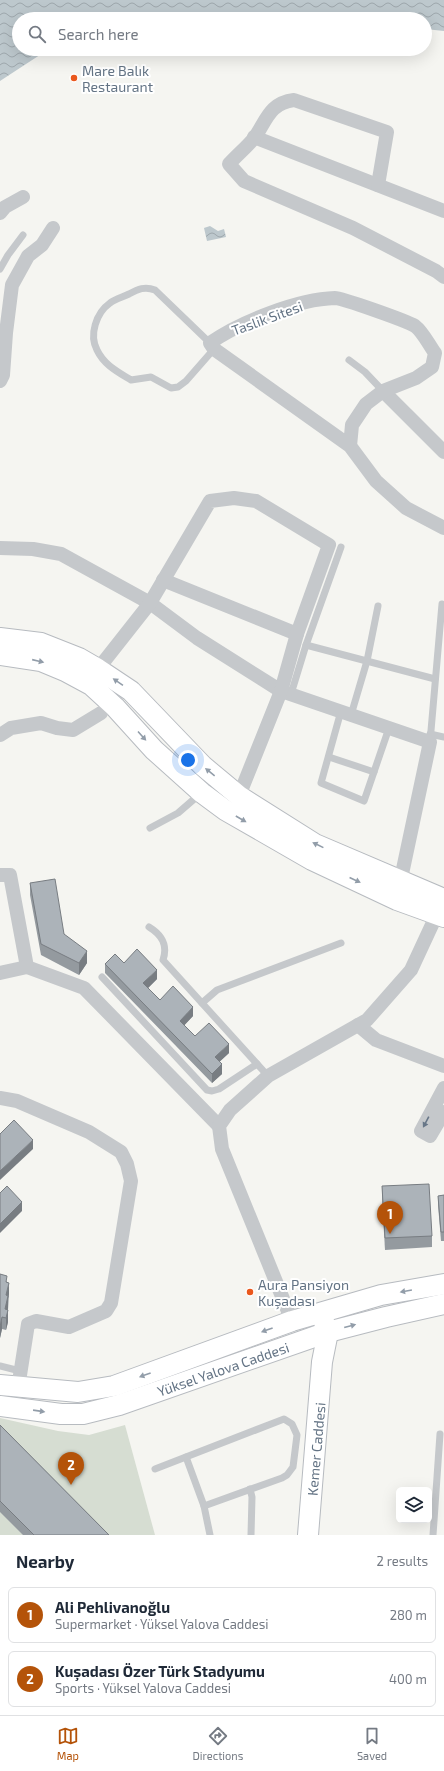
<!DOCTYPE html>
<meta charset="utf-8">
<style>
body{margin:0;font-family:"Exo 2",sans-serif;background:#f6f6f7;color:#1f2937}
.controls{position:absolute;right:12px;bottom:12px;display:grid;overflow:hidden;border-radius:6px;box-shadow:0 4px 16px #0002}
.controls button{width:36px;height:36px;display:grid;place-items:center;padding:0;border:0;border-bottom:1px solid #e0e1e3;background:#fff;color:#1f2937;font:20px sans-serif}
.you{position:absolute;left:188px;top:760px;width:14px;height:14px;margin:-10px;border:3px solid #fff;border-radius:50%;background:#1a73e8;box-shadow:0 0 0 6px #1a73e833}
.badge{display:grid;place-items:center;width:26px;height:26px;border-radius:50%;background:#b45309;color:#fff;font-size:13px;font-weight:700}
.pin{position:absolute;translate:-50% -33px;filter:drop-shadow(0 1px 2px #0008)}
.pin::after{content:'';position:absolute;top:21px;width:14px;height:12px;background:inherit;clip-path:polygon(0 0,100% 0,50% 100%)}
.list{margin:0;padding:0;list-style:none}
h2{display:flex;justify-content:space-between;align-items:center;height:52px;margin:0;padding:0 16px;font-size:17px}
h2 small{font-size:13px;font-weight:400;color:#747a83}
.list li{display:grid;grid-template-columns:26px 1fr auto;gap:12px;align-items:center;box-sizing:border-box;height:56px;margin:0 8px 8px;padding:0 8px;border:1px solid #e0e1e3;border-radius:6px}
.list b{display:block;font-size:15px;white-space:nowrap}
.list p{margin:0;font-size:13px;white-space:nowrap;color:#747a83}
.list em{font-size:13px;font-style:normal;color:#747a83}
.icon{flex:none;width:22px;height:22px;fill:none;stroke:currentColor;stroke-width:2;stroke-linecap:round;stroke-linejoin:round}
.map{position:relative;flex:none;width:444px;height:1535px;overflow:hidden}
.search{position:absolute;background:#fff;box-shadow:0 4px 16px #0002;left:12px;right:12px;top:12px;height:44px;display:flex;align-items:center;gap:10px;box-sizing:border-box;padding:0 14px;border-radius:22px;color:#747a83;font-size:15px}
.sheet{height:180px;background:#fff}
nav{display:flex;justify-content:space-around;align-items:center;box-sizing:border-box;height:56px;border-top:1px solid #e0e1e3;background:#fff;font-size:11px;color:#747a83}
nav a{display:grid;justify-items:center;gap:2px}
nav .on{color:#b45309}
.map>svg:first-child{display:block}
</style>
<div class="map">
<svg width="444" height="1535" viewBox="0 0 444 1535">
<defs>
<pattern id="water-waves" width="16" height="10" patternUnits="userSpaceOnUse"><rect width="16" height="10" fill="#bdc8cd"/><path d="M0 5q4-4 8 0t8 0" fill="none" stroke="#9da7ac"/></pattern>
</defs>
<rect width="100%" height="100%" fill="#f5f5f1"/>
<path fill="#d6ddd2" d="M0,1418L58,1431L89,1435L125,1425L155,1535H0Z"/>
<g fill="url(#water-waves)">
<path d="M0,0H444V31L425,29V19H199L163,12L116,19H19V49H49L0,81Z"/>
<path d="M210,226L218,231L224,229L226,237L207,241L204,228Z"/>
</g>
<g fill="none" stroke-linecap="round" stroke-linejoin="round">
<g stroke="#b7bbc0" stroke-width="22">
<g id="secondary">
<path d="M0,638L41,643L79,658L98,669L131,691L203,766L239,796L315,844L444,899"/>
<path d="M0,655L41,661L65,671L91,685L115,707L154,750L202,793L225,810L312,860L397,900L444,917"/>
<path d="M0,1385L78,1392L114,1386L292,1321L381,1295L444,1284"/>
<path d="M0,1406L61,1414H83L119,1405L328,1332L386,1317L444,1304"/>
<path d="M308,1535L322,1362L328,1332L324,1322"/>
</g>
</g>
<g stroke="#c5c8cb" stroke-width="7">
<path d="M0,269L8,255L23,235"/>
<path d="M210,343L155,290C145,286 138,289 129,294C123,297 115,299 110,303C96,313 89,335 97,350C104,365 118,372 131,380L151,377L171,388L178,387L186,381L214,349"/>
<path d="M349,360L365,372L383,391"/>
<path d="M306,645L435,679"/>
<path d="M291,694L306,645L341,547"/>
<path d="M341,711L321,783L364,801L389,728"/>
<path d="M351,715L367,661L378,606"/>
<path d="M430,734L444,737"/>
<path d="M430,742L442,604"/>
<path d="M329,757L374,772"/>
<path d="M150,828L178,813L200,794"/>
<path d="M149,927C162,935 168,945 163,960L268,1076"/>
<path d="M102,977L207,1090L212,1091L219,1089L257,1064"/>
<path d="M202,1003L217,990L341,943"/>
<path d="M0,1366L20,1371"/>
<path d="M186,1457L204,1506L210,1535"/>
<path d="M155,1469L284,1419L292,1424L297,1435L293,1467L287,1475L282,1478L204,1506"/>
<path d="M250,1489L252,1497L251,1535"/>
<path d="M433,1535L440,1434"/>
</g>
<g stroke="#c5c8cb" stroke-width="14">
<path d="M254,137L444,211"/>
<path d="M378,185L387,132L294,100C270,103 267,119 255,137C247,147 237,155 229,164L244,181L353,228L436,271L444,277"/>
<path d="M0,213L5,207L23,197"/>
<path d="M0,381L3,375L6,333L12,285L28,256L42,245L53,228"/>
<path d="M383,391L444,452"/>
<path d="M350,446L352,425L366,404L383,391L416,378L432,367L435,353C429,345 423,332 415,326C407,321 342,298 335,298C298,299 240,322 210,343L214,349L350,446L376,481L406,508L444,528"/>
<path d="M0,548L33,549L61,554L150,603L197,638L281,691L430,742L399,888"/>
<path d="M163,580L297,634"/>
<path d="M98,669L150,603L210,501L234,498L256,501L329,545L297,634L281,691L239,796"/>
<path d="M0,735L11,728L41,723L57,728L73,730L101,713"/>
<path d="M0,875H10L27,967L84,988L219,1126"/>
<path d="M0,973L27,967"/>
<path d="M358,1025L376,1040L444,1066"/>
<path d="M444,1088L421,1131L430,1136L444,1112"/>
<path d="M0,1098L17,1101L89,1132L121,1152L127,1164L131,1181L111,1303L106,1311L69,1327L36,1321L28,1324L18,1388"/>
<path d="M292,1321L222,1149L219,1126L230,1110L268,1076L367,1020L411,970L437,914"/>
</g>
<use href="#secondary" stroke="#fff" stroke-width="20"/>
</g>
<g fill="#949a9f">
<path d="M30,883L64,934L87,963L79,975L41,955L30,895Z"/>
<path d="M124,963L157,979L148,988L160,1000L193,1016L184,1025L195,1036L229,1053L219,1062L222,1074L212,1083L105,973V964Z"/>
<path d="M382,1186L432,1236V1247L385,1250L382,1198Z"/>
<path d="M444,1195V1241H441L438,1205V1196Z"/>
<path d="M0,1274L7,1282L9,1294L8,1310V1322L6,1330L2,1329L0,1338Z"/>
<path d="M0,1425L109,1535H23L0,1512Z"/>
</g>
<g fill="#787d82">
<path d="M87,951V963L79,975V963Z"/>
<path d="M157,970V979L143,993V983Z"/>
<path d="M193,1007V1016L180,1030V1021Z"/>
<path d="M229,1044V1053L215,1066V1057Z"/>
<path d="M222,1064V1074L212,1083V1074Z"/>
<path d="M33,1140V1149L0,1180V1171Z"/>
<path d="M22,1202V1211L0,1233V1224Z"/>
<path d="M9,1283V1294L6,1307V1295Z"/>
<path d="M8,1296V1308L6,1318L5,1309Z"/>
<path d="M8,1310V1322L6,1330V1318Z"/>
<path d="M2,1317V1329L0,1338V1327Z"/>
</g>
<g fill="#acb3b9" stroke="#787d82">
<path d="M55,879L64,934L87,951L79,963L41,944L30,883Z"/>
<path d="M137,949L157,970L143,983L160,1000L173,986L193,1007L180,1021L195,1036L209,1023L229,1044L215,1057L222,1064L212,1074L105,964L115,954L124,963Z"/>
<path d="M14,1120L33,1140L0,1171V1134Z"/>
<path d="M429,1184L432,1236L385,1238L382,1186Z"/>
<path d="M7,1186L22,1202L0,1224V1193Z"/>
<path d="M444,1195V1232H441L438,1196Z"/>
<path d="M0,1274L7,1276L6,1282L9,1283L6,1295L8,1296L5,1309L8,1310L6,1318L2,1317L0,1327Z"/>
<path d="M0,1425L109,1535H34L0,1501Z"/>
</g>
<defs><path id="oneway-solid" d="M-6-.8H1V-3.2L6.5 0L1 3.2V.8H-6Z"/></defs>
<g fill="#929da9">
<use href="#oneway-solid" transform="translate(38 661) rotate(13)"/>
<use href="#oneway-solid" transform="translate(118 682) rotate(-146)"/>
<use href="#oneway-solid" transform="translate(142 736) rotate(48)"/>
<use href="#oneway-solid" transform="translate(210 772) rotate(-141)"/>
<use href="#oneway-solid" transform="translate(241 819) rotate(30)"/>
<use href="#oneway-solid" transform="translate(318 845) rotate(-154)"/>
<use href="#oneway-solid" transform="translate(355 880) rotate(25)"/>
<use href="#oneway-solid" transform="translate(406 1291) rotate(170)"/>
<use href="#oneway-solid" transform="translate(350 1326) rotate(-15)"/>
<use href="#oneway-solid" transform="translate(267 1330) rotate(160)"/>
<use href="#oneway-solid" transform="translate(145 1375) rotate(160)"/>
<use href="#oneway-solid" transform="translate(39 1411) rotate(8)"/>
</g>
<use fill="#687788" href="#oneway-solid" transform="translate(426 1122) rotate(118)"/>
<g fill="#ea571c" stroke="#fff" stroke-width="1.5">
<circle cx="74" cy="78" r="4"/>
<circle cx="250" cy="1292" r="4"/>
</g>
<g text-anchor="middle" dominant-baseline="central" stroke-width="4" stroke-linejoin="round" paint-order="stroke">
<g font-size="14" fill="#637384" stroke="#fff" text-anchor="start">
<text x="82" y="70">Mare Balık<tspan x="82" dy="16">Restaurant</tspan></text>
<text x="258" y="1284">Aura Pansiyon<tspan x="258" dy="16">Kuşadası</tspan></text>
</g>
<g font-size="14" fill="#637384" stroke="#fff">
<text transform="translate(267 318) rotate(-20)">Taslik Sitesi</text>
<text transform="translate(223 1369) rotate(-19)">Yüksel Yalova Caddesi</text>
<text transform="translate(316 1449) rotate(-85)">Kemer Caddesi</text>
</g>
</g>
</svg>
<div class="controls">
<button><svg class="icon" aria-label="layers" viewBox="0 0 24 24"><path d="M12 4l9 5-9 5-9-5zM3 14l9 5 9-5"/></svg></button>
</div>
<div class="you"></div>
<div class="pin badge" style="left:390px;top:1234px">1</div>
<div class="pin badge" style="left:71px;top:1485px">2</div>
<div class="search"><svg class="icon" aria-label="search" viewBox="0 0 24 24"><circle cx="10" cy="10" r="6"/><path d="M15 15l6 6"/></svg>Search here</div>
</div>
<section class="sheet">
<h2>Nearby<small>2 results</small></h2>
<ul class="list">
<li><span class="badge">1</span><div><b>Ali Pehlivanoğlu</b><p>Supermarket · Yüksel Yalova Caddesi</p></div><em>280 m</em></li>
<li><span class="badge">2</span><div><b>Kuşadası Özer Türk Stadyumu</b><p>Sports · Yüksel Yalova Caddesi</p></div><em>400 m</em></li>
</ul>
</section>
<nav>
<a class="on"><svg class="icon" aria-label="map" viewBox="0 0 24 24"><path d="M3 6l6-2 6 2 6-2v14l-6 2-6-2-6 2zM9 4v14M15 6v14"/></svg>Map</a>
<a><svg class="icon" aria-label="directions" viewBox="0 0 24 24"><path d="M12 3l9 9-9 9-9-9zM9 14v-3h6M13 9l2 2-2 2"/></svg>Directions</a>
<a><svg class="icon" aria-label="saved" viewBox="0 0 24 24"><path d="M7 4h10v16l-5-4-5 4z"/></svg>Saved</a>
</nav>
